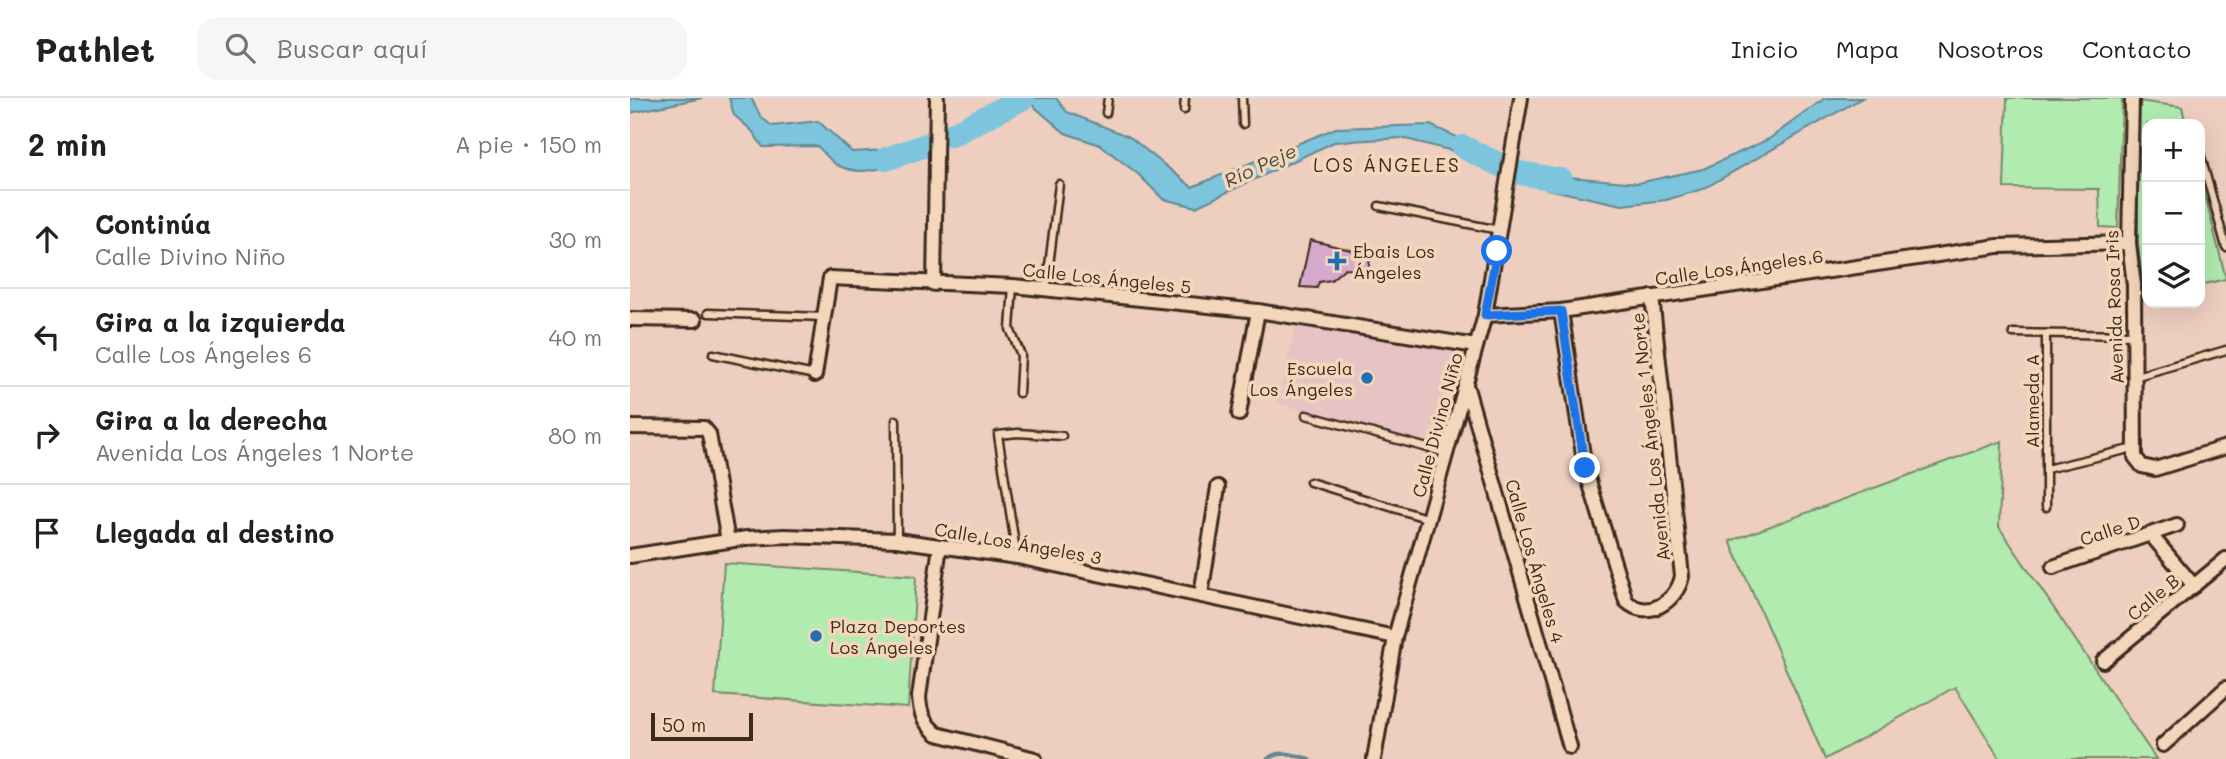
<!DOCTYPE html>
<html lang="es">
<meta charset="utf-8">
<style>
body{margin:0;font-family:Mali,sans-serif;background:#f6f6f6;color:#202124}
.controls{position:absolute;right:21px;top:21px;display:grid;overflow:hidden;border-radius:14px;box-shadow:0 7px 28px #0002}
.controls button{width:63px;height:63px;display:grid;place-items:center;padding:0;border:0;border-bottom:2px solid #e0e0e0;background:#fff;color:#202124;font:35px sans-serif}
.scale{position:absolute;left:21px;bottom:18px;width:102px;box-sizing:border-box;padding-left:7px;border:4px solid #3b2a1e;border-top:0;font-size:19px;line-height:24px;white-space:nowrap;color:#3b2a1e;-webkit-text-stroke:5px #f4d7bb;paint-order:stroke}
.stop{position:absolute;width:21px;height:21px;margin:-16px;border:5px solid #1a73e8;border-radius:50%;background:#fff}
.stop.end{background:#1a73e8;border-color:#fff;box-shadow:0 2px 7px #0008}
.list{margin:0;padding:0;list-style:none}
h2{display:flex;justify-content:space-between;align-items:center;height:91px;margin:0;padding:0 28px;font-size:30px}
h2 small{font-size:23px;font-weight:400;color:#757577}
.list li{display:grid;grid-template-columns:46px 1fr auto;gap:21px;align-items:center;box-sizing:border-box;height:98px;padding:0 28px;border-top:2px solid #e0e0e0}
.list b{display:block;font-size:26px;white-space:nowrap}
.list p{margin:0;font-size:23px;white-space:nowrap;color:#757577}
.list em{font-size:23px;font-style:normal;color:#757577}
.icon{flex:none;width:38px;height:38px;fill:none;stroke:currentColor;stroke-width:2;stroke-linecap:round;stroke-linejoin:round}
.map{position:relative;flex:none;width:1596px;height:661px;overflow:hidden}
header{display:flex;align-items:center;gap:42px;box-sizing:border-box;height:98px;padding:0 35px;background:#fff;border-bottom:2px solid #e0e0e0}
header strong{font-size:33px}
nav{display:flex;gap:38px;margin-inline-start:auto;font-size:24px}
.search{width:490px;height:63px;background:#f6f6f6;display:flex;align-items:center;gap:18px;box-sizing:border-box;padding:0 24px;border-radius:21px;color:#757577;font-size:26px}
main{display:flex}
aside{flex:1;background:#fff}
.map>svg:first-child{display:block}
</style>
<header>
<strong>Pathlet</strong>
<div class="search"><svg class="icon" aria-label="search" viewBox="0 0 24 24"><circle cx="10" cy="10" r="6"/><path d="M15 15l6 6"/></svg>Buscar aquí</div>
<nav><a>Inicio</a><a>Mapa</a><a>Nosotros</a><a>Contacto</a></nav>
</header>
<main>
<aside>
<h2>2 min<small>A pie · 150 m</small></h2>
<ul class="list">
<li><svg class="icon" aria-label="ahead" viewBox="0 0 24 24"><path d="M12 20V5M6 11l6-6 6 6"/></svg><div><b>Continúa</b><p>Calle Divino Niño</p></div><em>30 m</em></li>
<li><svg class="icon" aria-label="left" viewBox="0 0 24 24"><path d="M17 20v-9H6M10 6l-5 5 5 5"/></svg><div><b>Gira a la izquierda</b><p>Calle Los Ángeles 6</p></div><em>40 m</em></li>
<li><svg class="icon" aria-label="right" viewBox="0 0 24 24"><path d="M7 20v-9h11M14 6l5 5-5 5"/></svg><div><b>Gira a la derecha</b><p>Avenida Los Ángeles 1 Norte</p></div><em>80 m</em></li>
<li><svg class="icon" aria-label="arrive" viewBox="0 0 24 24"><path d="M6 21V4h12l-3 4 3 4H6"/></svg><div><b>Llegada al destino</b></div></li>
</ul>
</aside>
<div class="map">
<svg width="1596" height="661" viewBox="0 0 1596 661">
<rect width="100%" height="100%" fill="#eecebf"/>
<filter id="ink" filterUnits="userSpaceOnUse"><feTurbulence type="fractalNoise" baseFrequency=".0143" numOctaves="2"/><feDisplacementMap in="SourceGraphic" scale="14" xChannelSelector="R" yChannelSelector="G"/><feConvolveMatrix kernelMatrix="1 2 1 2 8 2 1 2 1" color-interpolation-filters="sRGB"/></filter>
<g filter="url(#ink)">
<path fill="#e7c3c3" d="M667,223L829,255L797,347L647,305Z"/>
<g fill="#b1ebb0" stroke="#768a67" stroke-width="2">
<path d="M1377,0H1492L1488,130L1470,129L1469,91L1374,90Z"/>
<path d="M1508,3L1552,9L1556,26H1517V191L1513,192L1508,146Z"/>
<path d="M1570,77L1596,181L1570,187Z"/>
<path d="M1372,343L1369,429L1526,661H1370L1325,589L1195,661L1100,443Z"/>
<path d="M94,465L286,478L278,610L85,597Z"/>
</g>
<g fill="#7cc5dd" stroke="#628791" stroke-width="2">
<path d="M3,0H72L0,15V1Z"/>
<path d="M99,0H121L131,19L142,28L188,23L222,54L289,50C267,68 235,81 207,67C200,63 193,53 187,48L133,49L122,33L104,17Z"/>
<path d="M375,0H426L437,14L500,39L562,89L706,30L800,27L834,42L862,63L772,40L704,44L566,109L533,101L508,76L470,47L435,35L400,5L380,19L333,36L326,34L331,25Z"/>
<path d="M1195,0H1232L1073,91L1036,102L992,107L917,91L898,78L916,77L1008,85L1073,71L1139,41Z"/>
</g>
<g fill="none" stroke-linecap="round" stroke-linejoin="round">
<path stroke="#628791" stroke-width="4.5" d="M638,661C649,651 667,658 679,661"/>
<g stroke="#7cc5dd" stroke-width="24">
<path d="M321,37L393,0"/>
<path d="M833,49L870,67"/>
<path d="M256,61L299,46"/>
<path d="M890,75L931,82"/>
</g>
</g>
<path fill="#d6a9cd" stroke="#3b2a1e" stroke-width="2" d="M680,142L741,157L737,176L715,170L701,182L689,184L687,190L670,189Z"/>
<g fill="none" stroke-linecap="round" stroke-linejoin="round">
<g stroke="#3b2a1e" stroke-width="11">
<g id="service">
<path d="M612,0L613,26"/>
<path d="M554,12L555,0"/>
<path d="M476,15L478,0"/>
<path d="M1570,55L1596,149"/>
<path d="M749,108L869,132"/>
<path d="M383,188L380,231L391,257L389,295"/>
<path d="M416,192L429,86"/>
<path d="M78,215L194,219"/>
<path d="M1383,235L1505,237"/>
<path d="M1416,236V371L1504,350"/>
<path d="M83,256L185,277"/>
<path d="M1504,279L1596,252"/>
<path d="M676,317L816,355"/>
<path d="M266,322L267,442"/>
<path d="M680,384L799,421"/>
<path d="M1416,409V371"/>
<path d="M387,459L368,337L388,335L432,338"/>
</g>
</g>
<g stroke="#3b2a1e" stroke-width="18">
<g id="minor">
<path d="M1502,0L1499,145L1504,187L1505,359L1512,368L1525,371L1596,349"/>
<path d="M304,186L307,0"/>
<path d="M931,213L955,370L996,503C1017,523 1047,504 1052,478L1022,199"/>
<path d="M855,217L931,213L1368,148L1499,145"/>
<path d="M0,221L65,222"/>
<path d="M185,277L200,180L383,188L628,213L846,248"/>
<path d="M837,290L940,649"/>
<path d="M609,316L628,213"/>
<path d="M0,329L74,330L79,336L98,443"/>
<path d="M1521,437L1564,488"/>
<path d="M310,448L289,599C290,616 294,625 307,636L405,661"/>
<path d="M0,458L117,440L155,438L267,442L387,459L765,539"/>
<path d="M1423,469L1547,427"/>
<path d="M571,497L588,389"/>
<path d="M1473,563L1596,461"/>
<path d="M1533,647L1596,590"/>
<path d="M744,661L765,539L855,217L891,0"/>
</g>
</g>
<use href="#service" stroke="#f4d7bb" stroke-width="6"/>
<use href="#minor" stroke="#f4d7bb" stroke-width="12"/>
</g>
</g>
<g fill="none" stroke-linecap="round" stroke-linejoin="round" filter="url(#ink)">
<path stroke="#1a73e8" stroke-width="9" d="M867,153L855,217L931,213L955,370"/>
</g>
<g fill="#1f6fb2" stroke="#f4d7bb" stroke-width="2.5">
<path d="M703.5 152.5h7v7h7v7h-7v7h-7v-7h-7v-7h7z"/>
<circle cx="737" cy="280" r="7"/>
<circle cx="186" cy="538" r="7"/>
</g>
<g text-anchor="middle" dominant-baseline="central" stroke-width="7" stroke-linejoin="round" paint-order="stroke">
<g font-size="18" fill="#3b2a1e" stroke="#f4d7bb" text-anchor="start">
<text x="723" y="153">Ebais Los<tspan x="723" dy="21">Ángeles</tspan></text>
<text x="723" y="270" text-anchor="end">Escuela<tspan x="723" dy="21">Los Ángeles</tspan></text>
<text x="200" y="528">Plaza Deportes<tspan x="200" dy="21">Los Ángeles</tspan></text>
</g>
<g font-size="18" fill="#3b2a1e" stroke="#f4d7bb">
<text transform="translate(1109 169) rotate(-8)">Calle Los Ángeles 6</text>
<text transform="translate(477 180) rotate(6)">Calle Los Ángeles 5</text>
<text transform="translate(1484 209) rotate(-92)">Avenida Rosa Iris</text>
<text transform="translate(1402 303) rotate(-90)">Alameda A</text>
<text transform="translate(807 327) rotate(-75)">Calle Divino Niño</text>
<text transform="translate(1020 339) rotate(-96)">Avenida Los Ángeles 1 Norte</text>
<text transform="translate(1480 432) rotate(-18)">Calle D</text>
<text transform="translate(388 445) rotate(10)">Calle Los Ángeles 3</text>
<text transform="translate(905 463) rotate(74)">Calle Los Ángeles 4</text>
<text transform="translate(1523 499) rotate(-40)">Calle B</text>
</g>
<g font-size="19" letter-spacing="2" fill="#3b2a1e" stroke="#f4d7bb">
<text x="757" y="66">LOS ÁNGELES</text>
</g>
<g font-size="19" font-style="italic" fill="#484944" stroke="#f4d7bb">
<text transform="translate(630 67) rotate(-25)">Río Peje</text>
</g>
</g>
</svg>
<div class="controls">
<button>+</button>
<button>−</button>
<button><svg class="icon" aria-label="layers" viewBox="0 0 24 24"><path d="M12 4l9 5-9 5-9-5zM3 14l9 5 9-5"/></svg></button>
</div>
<div class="scale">50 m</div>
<div class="stop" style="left:867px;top:153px"></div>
<div class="stop end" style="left:955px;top:370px"></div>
</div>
</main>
